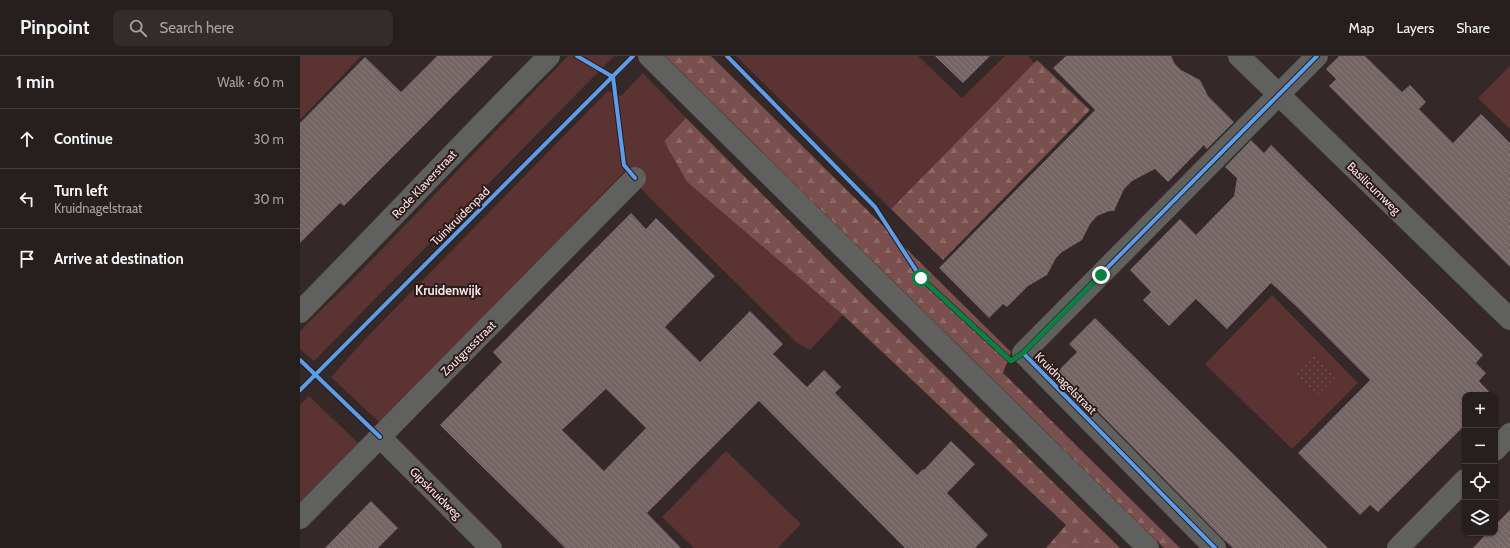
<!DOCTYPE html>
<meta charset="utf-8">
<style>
body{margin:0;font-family:Cabin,sans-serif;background:#332c2b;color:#f1f3f6}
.controls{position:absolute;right:12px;bottom:12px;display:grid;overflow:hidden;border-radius:8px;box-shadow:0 1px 3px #0004}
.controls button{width:36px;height:36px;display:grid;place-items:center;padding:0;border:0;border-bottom:1px solid #433d3c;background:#271f1e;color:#f1f3f6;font:20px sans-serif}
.stop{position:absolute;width:12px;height:12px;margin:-9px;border:3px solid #0b8043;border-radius:50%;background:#fff}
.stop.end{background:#0b8043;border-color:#fff;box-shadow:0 1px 4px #0008}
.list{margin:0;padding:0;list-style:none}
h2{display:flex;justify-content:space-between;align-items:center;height:52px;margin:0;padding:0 16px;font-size:17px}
h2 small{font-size:13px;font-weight:400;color:#a4a2a4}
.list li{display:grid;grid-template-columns:26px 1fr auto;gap:12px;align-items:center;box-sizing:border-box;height:60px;padding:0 16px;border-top:1px solid #433d3c}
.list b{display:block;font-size:15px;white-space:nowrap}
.list p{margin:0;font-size:13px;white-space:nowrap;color:#a4a2a4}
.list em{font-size:13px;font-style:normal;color:#a4a2a4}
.icon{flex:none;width:22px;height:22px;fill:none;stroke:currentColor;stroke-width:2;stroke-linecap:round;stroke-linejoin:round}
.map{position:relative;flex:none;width:1210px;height:492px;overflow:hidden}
header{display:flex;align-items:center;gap:24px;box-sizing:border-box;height:56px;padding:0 20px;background:#271f1e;border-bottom:1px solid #433d3c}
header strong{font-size:19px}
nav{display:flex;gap:22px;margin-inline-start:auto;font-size:14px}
.search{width:280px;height:36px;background:#332c2b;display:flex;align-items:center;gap:10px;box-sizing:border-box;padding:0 14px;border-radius:8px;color:#a4a2a4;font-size:15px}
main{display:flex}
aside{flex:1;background:#271f1e}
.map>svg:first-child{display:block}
</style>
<header>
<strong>Pinpoint</strong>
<div class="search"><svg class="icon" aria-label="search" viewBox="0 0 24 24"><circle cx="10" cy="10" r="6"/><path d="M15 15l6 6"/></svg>Search here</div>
<nav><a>Map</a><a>Layers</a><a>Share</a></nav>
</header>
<main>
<aside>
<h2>1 min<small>Walk · 60 m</small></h2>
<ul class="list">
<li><svg class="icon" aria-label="ahead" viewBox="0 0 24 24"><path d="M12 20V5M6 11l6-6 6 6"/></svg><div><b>Continue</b></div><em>30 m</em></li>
<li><svg class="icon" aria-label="left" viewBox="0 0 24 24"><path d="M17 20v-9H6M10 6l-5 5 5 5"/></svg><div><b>Turn left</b><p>Kruidnagelstraat</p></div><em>30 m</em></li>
<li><svg class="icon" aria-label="arrive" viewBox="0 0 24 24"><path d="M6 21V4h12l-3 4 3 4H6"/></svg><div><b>Arrive at destination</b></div></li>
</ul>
</aside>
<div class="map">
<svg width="1210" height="492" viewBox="0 0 1210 492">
<defs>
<pattern id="forest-firs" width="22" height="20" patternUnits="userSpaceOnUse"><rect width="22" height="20" fill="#79504d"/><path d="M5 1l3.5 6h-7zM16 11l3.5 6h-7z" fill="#8c6966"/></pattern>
<pattern id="park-dots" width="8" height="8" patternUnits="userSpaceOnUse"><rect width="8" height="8" fill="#5a3332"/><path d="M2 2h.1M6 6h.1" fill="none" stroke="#725050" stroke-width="1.8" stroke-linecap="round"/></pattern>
<pattern id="building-back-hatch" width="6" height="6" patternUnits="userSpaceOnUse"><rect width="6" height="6" fill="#736564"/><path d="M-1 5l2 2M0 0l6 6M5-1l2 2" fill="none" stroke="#877b7a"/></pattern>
</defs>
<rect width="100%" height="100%" fill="#342928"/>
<g fill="#5a3332">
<path d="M0,0H61L0,64Z"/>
<path d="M268,0H314L14,305L0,293V275L59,217Z"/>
<path d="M436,0H618L662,42L705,0H728L734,7L591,153Z"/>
<path d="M1210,10V73L1178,42Z"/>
<path d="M343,17L386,62L364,85L387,126L543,259L510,294L497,287L346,138L325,115L127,319L79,366L31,321L66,282L308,35L321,40Z"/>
<path d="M972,239L1058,327L992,393L905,308Z"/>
<path d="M9,340L58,387L0,446V349Z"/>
<path d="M426,395L501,468L478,492H394L362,461Z"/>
</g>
<g fill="url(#forest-firs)">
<path d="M365,0H411L711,296L703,317L880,492H864Z"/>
<path d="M737,4L790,54L643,204L591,153Z"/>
<path d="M386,62L567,243L820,492H746L766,469L543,259L387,126L364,85Z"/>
</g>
<path fill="url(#park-dots)" d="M1013,298L1035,322L1017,339L995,317Z"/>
<g fill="url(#building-back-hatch)" fill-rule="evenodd">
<path d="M137,0H193L44,150L40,147L0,187V67L65,1L101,36Z"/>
<path d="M635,0H690L663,27Z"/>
<path d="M766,0H871L875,8L881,14L900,24L908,40L934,66L907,93L904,89L868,126L855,113L832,125L824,133L814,155H809L797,160L790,168L782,184L762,196L756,202L747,219L728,230L707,251L703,248L689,262L639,212L795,54L753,12Z"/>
<path d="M1039,0H1065L1102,36L1110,29L1126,46L1119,53L1153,87L1181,58L1210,87V211L1029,30L1036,23L1026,13Z"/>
<path d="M951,84L964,97L971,89L1183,299L1176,307L1186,317L1179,325L1192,339H1165V369L1078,456L1070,449L1060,459L998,397L1070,324L998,252L971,227L927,273L896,243L869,270L843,244L851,236L830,214L880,163L896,179L934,140L937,122L925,111Z"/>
<path d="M331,157L346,173L356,162L415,220L365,271L400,306L450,255L483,288L473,298L507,331L524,314L541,331L535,337L617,419L623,413L624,414L651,385L675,408L647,437L688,479L675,492H605L459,345L347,457L381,492H265L140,369L202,306L193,296ZM306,333L346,372L304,415L262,374Z"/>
<path d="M795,262L994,458L1028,492H933L924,484L758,315L777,296L769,288Z"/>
<path d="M71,445L98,472L78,492H25Z"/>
<path d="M1210,454V492H1173L1187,477H1195V469Z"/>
</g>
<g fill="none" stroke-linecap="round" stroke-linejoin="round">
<g stroke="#60605e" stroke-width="22">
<path d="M349,0L848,492"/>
<path d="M939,0L1210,263"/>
<path d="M0,256C84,171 165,84 249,0"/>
<path d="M80,381L191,492"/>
<path d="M1195,394L1210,378"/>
<path d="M0,462L335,122"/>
<path d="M915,492L723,297L1017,0"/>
<path d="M1098,492L1165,424"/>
</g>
<g stroke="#2e1a19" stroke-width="6">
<g id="cycleway">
<path d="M277,0L313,21L324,109L335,122"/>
<path d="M427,0L575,151L621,222L711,305L723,297"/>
<path d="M0,304L80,381"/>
<path d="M0,334L333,0"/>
<path d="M915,492L723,297L1017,0"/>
</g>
</g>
<use href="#cycleway" stroke="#5a9eea" stroke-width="4"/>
</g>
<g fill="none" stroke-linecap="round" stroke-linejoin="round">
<path stroke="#0b8043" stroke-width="5" d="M621,222L711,305L723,297L801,219"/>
</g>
<g text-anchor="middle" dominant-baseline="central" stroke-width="4" stroke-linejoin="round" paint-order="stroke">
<g font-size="12" fill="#f3e4e3" stroke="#2e1a19">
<text transform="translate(124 128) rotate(-47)">Rode Klaverstraat</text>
<text transform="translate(1074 132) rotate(44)">Basilicumweg</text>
<text transform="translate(160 160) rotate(-45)">Tuinkruidenpad</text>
<text transform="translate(168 292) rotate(-45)">Zoutgrasstraat</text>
<text transform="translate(766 327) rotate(45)">Kruidnagelstraat</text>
<text transform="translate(136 437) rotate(45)">Gipskruidweg</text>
</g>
<g font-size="13" font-weight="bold" fill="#f3e4e3" stroke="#2e1a19">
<text x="148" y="234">Kruidenwijk</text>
</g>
</g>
</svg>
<div class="controls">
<button>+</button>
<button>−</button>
<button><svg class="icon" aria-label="locate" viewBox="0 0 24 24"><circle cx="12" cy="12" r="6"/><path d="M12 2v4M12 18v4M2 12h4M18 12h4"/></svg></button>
<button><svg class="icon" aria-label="layers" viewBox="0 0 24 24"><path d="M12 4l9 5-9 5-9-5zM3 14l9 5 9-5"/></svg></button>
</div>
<div class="stop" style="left:621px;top:222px"></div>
<div class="stop end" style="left:801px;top:219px"></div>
</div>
</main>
